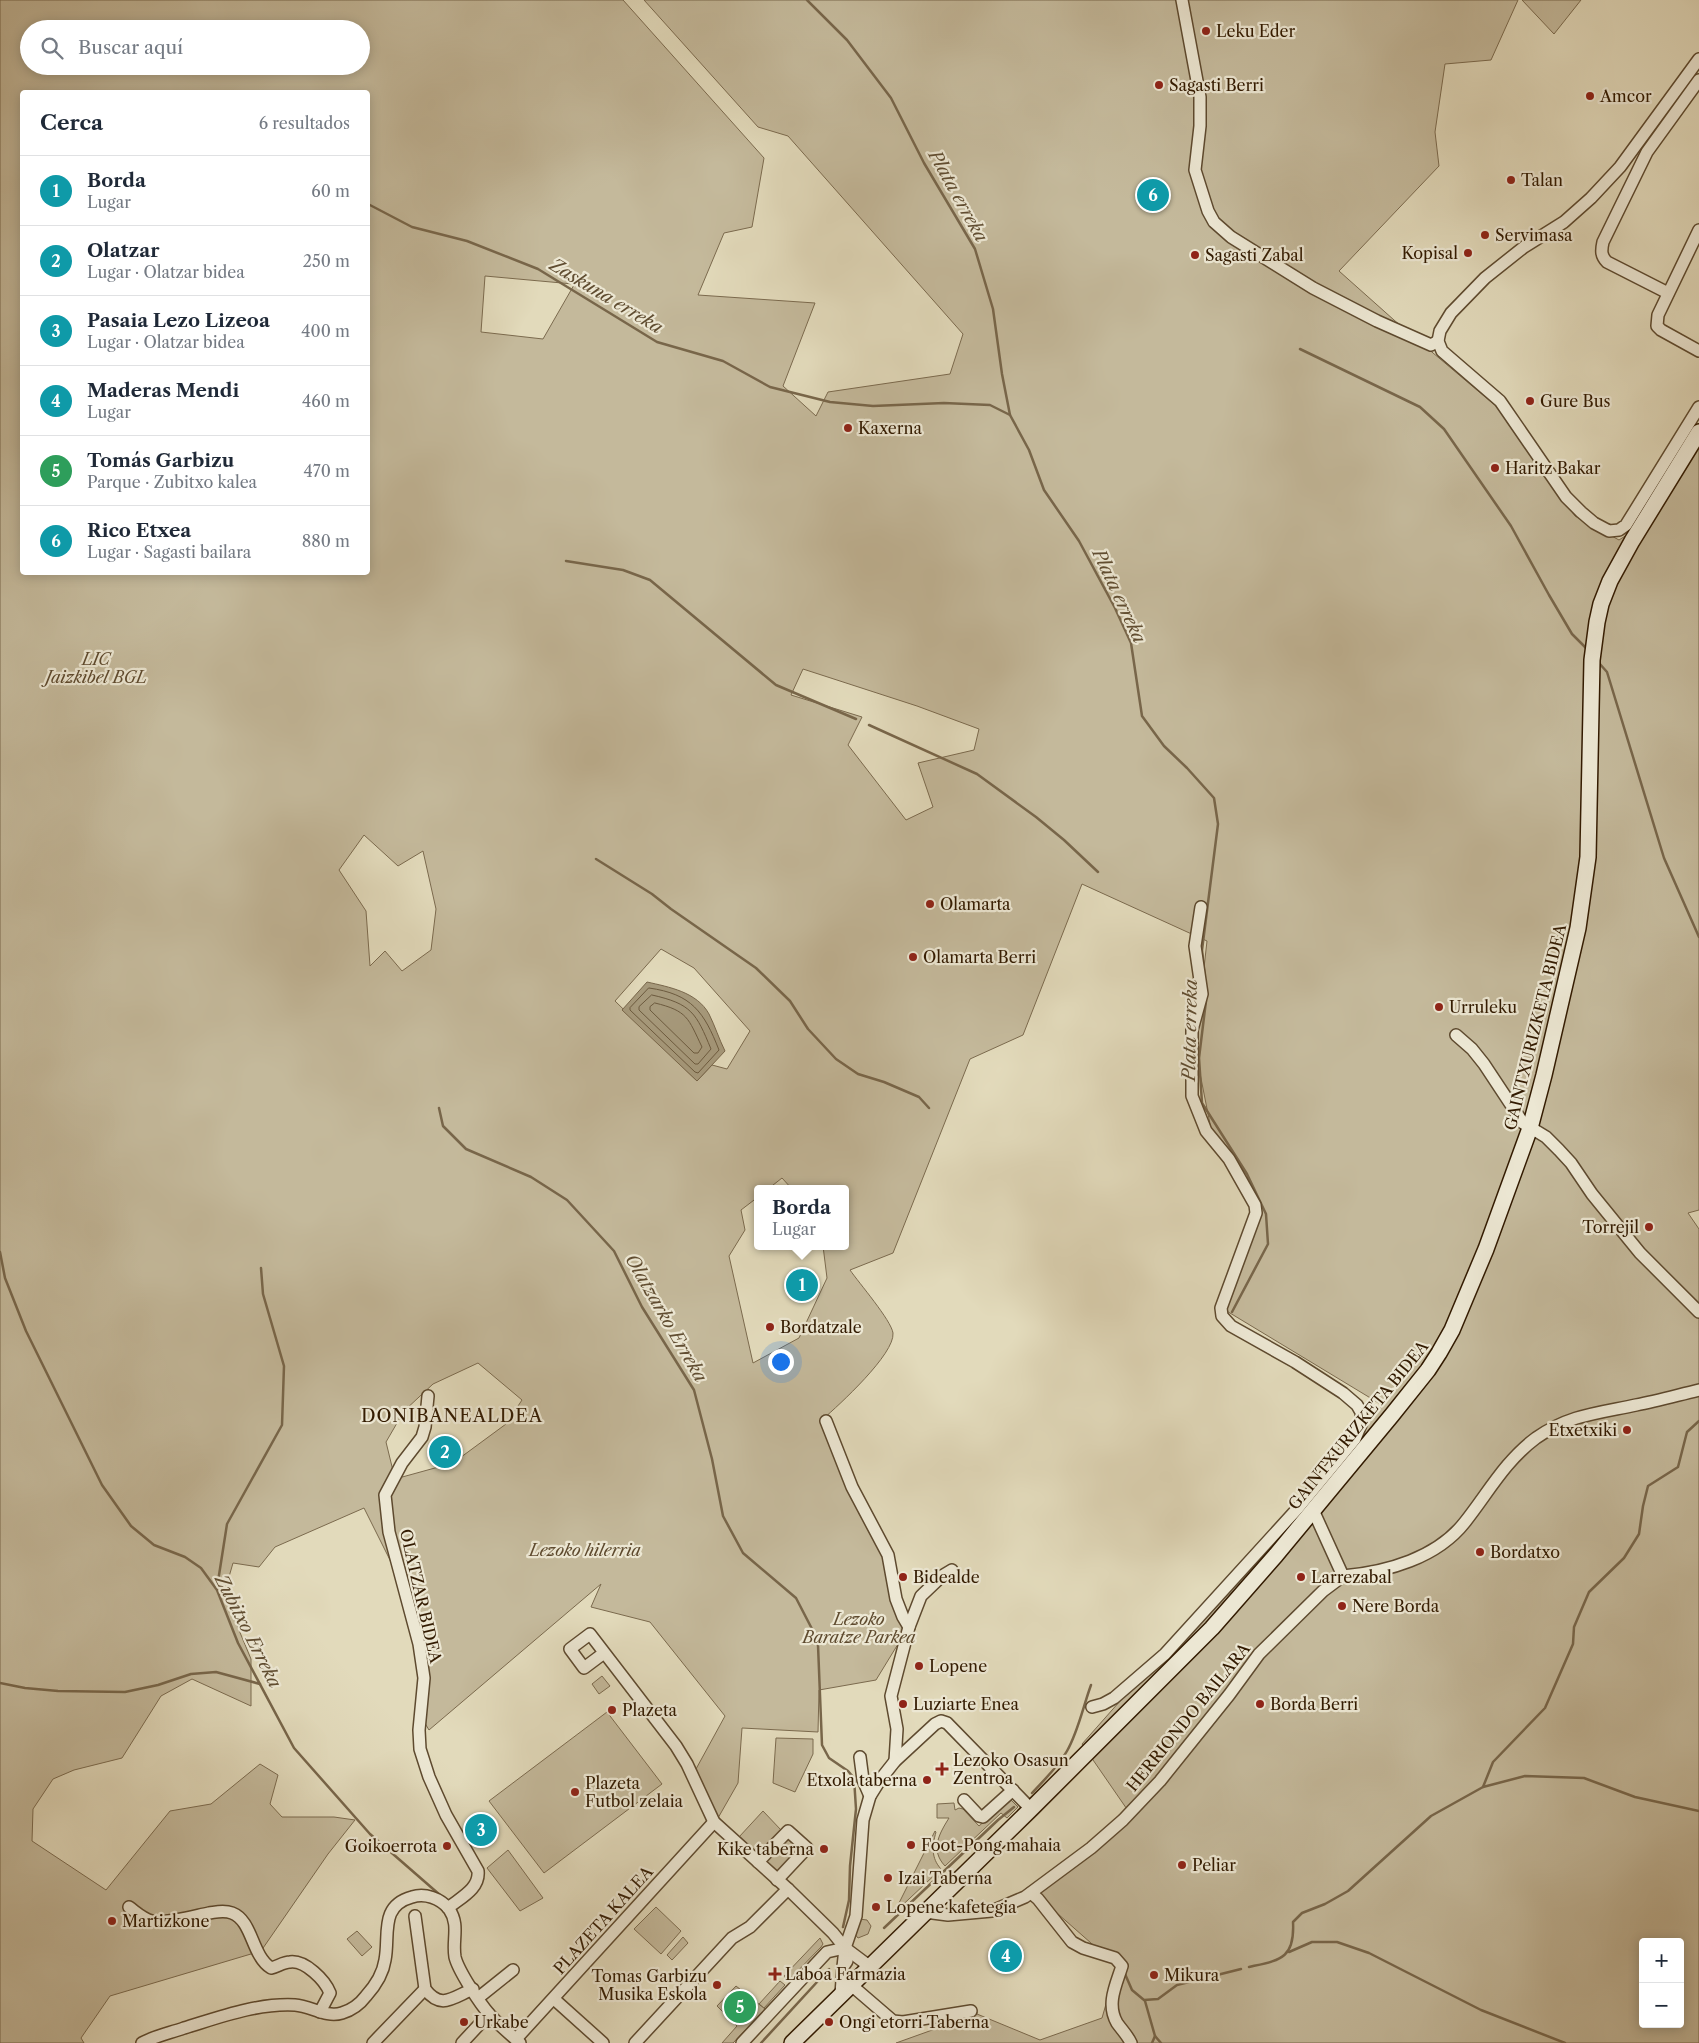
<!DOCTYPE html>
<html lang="es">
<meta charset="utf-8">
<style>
body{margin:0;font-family:"Libre Caslon Text",serif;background:#f2f2f3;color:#1f2937}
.controls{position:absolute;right:15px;bottom:15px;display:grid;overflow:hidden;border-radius:5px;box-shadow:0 2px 12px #0003}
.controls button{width:45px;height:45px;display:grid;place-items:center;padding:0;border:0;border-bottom:1px solid #e0e1e3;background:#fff;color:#1f2937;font:25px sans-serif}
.you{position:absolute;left:780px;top:1361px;width:18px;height:18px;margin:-12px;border:4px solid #fff;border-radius:50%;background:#1a73e8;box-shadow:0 0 0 8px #1a73e833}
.badge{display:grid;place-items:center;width:32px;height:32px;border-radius:50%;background:#7c3aed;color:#fff;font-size:16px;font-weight:700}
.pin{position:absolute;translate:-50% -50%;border:2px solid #fff;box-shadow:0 1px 5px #0006}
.popup{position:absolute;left:754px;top:1185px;width:95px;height:65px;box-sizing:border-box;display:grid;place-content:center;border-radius:5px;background:#fff;filter:drop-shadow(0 1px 4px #0005);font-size:16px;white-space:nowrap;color:#747a83}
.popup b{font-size:19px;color:#1f2937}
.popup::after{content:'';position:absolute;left:50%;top:100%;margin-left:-10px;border:10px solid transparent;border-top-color:#fff}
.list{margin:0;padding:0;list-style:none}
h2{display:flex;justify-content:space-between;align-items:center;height:65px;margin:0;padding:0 20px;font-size:21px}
h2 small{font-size:16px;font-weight:400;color:#747a83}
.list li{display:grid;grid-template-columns:32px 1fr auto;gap:15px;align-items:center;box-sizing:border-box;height:70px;padding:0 20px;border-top:1px solid #e0e1e3}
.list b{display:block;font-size:19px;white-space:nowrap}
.list p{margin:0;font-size:16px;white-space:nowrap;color:#747a83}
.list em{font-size:16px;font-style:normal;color:#747a83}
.icon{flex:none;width:28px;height:28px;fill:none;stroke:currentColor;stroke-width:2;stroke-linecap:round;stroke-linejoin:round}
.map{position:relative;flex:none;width:1699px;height:2043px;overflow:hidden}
.search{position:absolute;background:#fff;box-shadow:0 2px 12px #0003;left:20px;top:20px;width:350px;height:55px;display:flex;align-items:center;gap:12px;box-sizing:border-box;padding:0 18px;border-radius:28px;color:#747a83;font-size:19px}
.panel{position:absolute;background:#fff;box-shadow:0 2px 12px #0003;left:20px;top:90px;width:350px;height:485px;border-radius:5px}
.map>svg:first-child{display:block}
</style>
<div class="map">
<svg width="1699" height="2043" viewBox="0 0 1699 2043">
<rect width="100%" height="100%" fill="#e2dabb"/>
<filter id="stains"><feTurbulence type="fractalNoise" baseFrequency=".004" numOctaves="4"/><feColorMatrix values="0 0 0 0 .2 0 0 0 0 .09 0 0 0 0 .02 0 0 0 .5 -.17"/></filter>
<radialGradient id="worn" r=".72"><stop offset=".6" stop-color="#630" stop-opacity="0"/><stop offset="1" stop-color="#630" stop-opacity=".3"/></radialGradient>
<g fill="#c4b99b" stroke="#7b6a4e" fill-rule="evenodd">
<path d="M0,0H623L764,158L752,227L724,233L698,295L815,303L783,386L816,416L828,392L950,374L963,334L788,136L758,127L644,0H1518L1491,60L1445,64L1435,132L1439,166L1339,271L1394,320L1497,407L1575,516L1619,540L1633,531L1699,423V1210L1688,1213L1699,1229V2043H896L977,2014L1040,2040L1102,2018L1117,1966L1032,1891L1131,1815L1082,1744L1382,1405L1220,1307L1257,1213L1247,1175L1211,1129L1195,1048L1207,941L1082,884L1023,1035L970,1059L893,1253L850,1270C859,1283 891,1320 893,1333C895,1354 839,1405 823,1419L861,1509L859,1514L880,1538L906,1631L876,1680L819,1690L818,1732L742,1728L738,1783L718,1818L696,1769L725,1716L650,1622L591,1607L601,1584L429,1730L423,1720L421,1679L403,1586L364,1508L275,1547L259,1567L233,1563L224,1594L251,1659V1706L192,1679L161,1696L122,1758L74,1770L53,1779L33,1809L32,1841L106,1890L170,1811L211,1804L260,1764L278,1775L270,1804L282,1817H334L355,1820L328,1854L261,1951L110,1996L81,2038L84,2043H0ZM29,29H361V66H29ZM22,92H368V572H22ZM485,276L573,284L574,285L543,339L481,332ZM803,669L917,706L979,729L974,750L918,763L933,807L906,820L848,745L862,717L791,695ZM364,835L398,866L423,851L436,909L431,950L402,971L385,951L370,966L366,911L339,870ZM661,949L694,968L750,1031L727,1069L712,1065L697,1081L615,1001ZM782,1178L792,1189H846V1246H823L827,1278L799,1338L753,1363L729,1256L745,1230L741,1210L758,1197V1189H768ZM478,1363L522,1400L506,1424L453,1463L395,1479L386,1442L404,1411L433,1384ZM1643,1942H1680V2024H1643Z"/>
<path d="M1522,0H1581L1554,34Z"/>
<path d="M602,1676L610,1686L599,1694L592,1684Z"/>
<path d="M607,1712L662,1784L544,1873L489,1801Z"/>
<path d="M776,1738L813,1739V1754L795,1792L773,1783Z"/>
<path d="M1010,1799L1018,1807L1007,1818L1001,1813L945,1866C930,1850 939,1834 949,1818H937V1804L954,1803L955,1810L959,1808L963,1809L979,1826Z"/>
<path d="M763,1811L781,1830L757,1854L739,1837Z"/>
<path d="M935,1831L936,1832C932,1846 931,1858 941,1869L894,1913Z"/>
<path d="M788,1834L804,1849L780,1876L764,1860Z"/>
<path d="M508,1850L543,1898L520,1911L487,1868Z"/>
<path d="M656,1907L681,1931L661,1954L634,1929Z"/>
<path d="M859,1919L867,1920L871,1926L868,1934L858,1938L854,1933Z"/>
<path d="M357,1931L372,1947L362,1956L347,1939Z"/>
<path d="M683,1937L688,1943L672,1960L667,1955Z"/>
<path d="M820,1938L823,1944L821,1947L788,1981L784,1976Z"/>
<path d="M780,1981L785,1985L764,2008L759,2004Z"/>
<path d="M736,1986L765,2009L733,2043H722L737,2026L717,2006Z"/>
</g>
<path fill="#a6997b" stroke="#78664a" d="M647,982C669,987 697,992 709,1014C715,1026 719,1039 725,1051L697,1081L622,1010Z"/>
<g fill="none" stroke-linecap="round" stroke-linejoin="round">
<g stroke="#6c5a3e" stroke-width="1">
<path d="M649,988C692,994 704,1012 719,1050L698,1073L695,1072L630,1010V1008Z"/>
<path d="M652,995C692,1004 696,1013 711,1049L698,1064H695L639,1010V1007Z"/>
<path d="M655,1003C688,1011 688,1018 702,1047L698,1053H694L650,1010V1007Z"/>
</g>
<g stroke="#78664a" stroke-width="2.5">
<path d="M807,0L847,40L891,98L924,163L975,249L993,309L1002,374L1010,415L1029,450L1044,490L1079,541L1115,608L1131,643L1142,716L1164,746L1187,768L1214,798L1218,824L1202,950L1205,981"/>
<path d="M368,204L412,227L467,241L538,269L657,342L723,361L770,387L830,402L873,406L944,403L990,405L1010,415"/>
<path d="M1300,349L1420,407L1444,429L1511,526L1549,595L1572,634L1586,648"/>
<path d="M566,561L623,570L650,580L776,685L856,719"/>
<path d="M1599,663L1607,672L1664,858L1699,937"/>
<path d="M869,725L977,774L1036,817L1064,840L1098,872"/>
<path d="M596,859L652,894L671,909L756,968L790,1001L808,1029L836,1059L858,1074L884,1082L919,1097L929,1108"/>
<path d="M1206,1001L1199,1058L1202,1103L1247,1174L1266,1214L1268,1244L1232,1312"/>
<path d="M439,1108L443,1126L466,1149L531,1177L567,1200L614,1251L642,1307L694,1390L712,1459L723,1516L743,1553L796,1598L811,1627L818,1645L822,1745L829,1758L848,1771L854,1778L856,1809L850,1866L849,1900L843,1927"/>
<path d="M0,1252L5,1278L26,1331L102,1485L131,1526L154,1545L185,1557L201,1568L217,1590L238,1643L294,1748L370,1834L440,1895"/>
<path d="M217,1588L227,1524L282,1425L284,1366L263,1294L261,1268"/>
<path d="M0,1683L25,1688L58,1691L125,1692L158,1685L191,1674L216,1672L260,1684"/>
<path d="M1483,1787L1493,1762L1545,1708L1573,1644L1574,1627L1589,1592L1624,1558L1639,1534L1643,1506L1648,1486L1678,1467L1687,1432L1699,1421"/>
<path d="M1032,1793C1044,1780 1058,1767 1067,1751C1078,1732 1083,1707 1091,1685"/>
<path d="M884,1928L998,1820L1014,1807"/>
<path d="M1289,1952L1312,1942H1337L1369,1953L1481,2010L1565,2043"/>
<path d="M1249,1967C1280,1960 1295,1959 1293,1922L1302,1913L1325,1904L1348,1891L1431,1816L1483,1787L1525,1776L1584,1778L1635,1797L1699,1811"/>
<path d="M1125,1974L1132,1990L1144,2000L1158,1999L1177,1985L1241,1969"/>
<path d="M1145,2001L1155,2036L1161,2043"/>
<path d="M761,2043L829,1969"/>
<path d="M1152,2043L1155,2036"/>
</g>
<g stroke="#5e4a2f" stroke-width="14">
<g id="street">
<path d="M1182,0L1200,97V126L1195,170L1208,211L1214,222L1231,237L1313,288L1377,321L1431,345L1438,341"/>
<path d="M1699,59L1620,167L1591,198L1564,222L1524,247L1485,278L1451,313L1440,331L1438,341L1442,351L1500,401L1566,497L1581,512L1594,523L1609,531L1619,530L1626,525L1699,407"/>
<path d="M1699,230L1658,315L1657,326L1661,330L1699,351"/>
<path d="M1668,293L1607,262C1601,256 1601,251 1603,242L1647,152L1699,80"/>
<path d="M1456,1035L1472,1049L1484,1064L1523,1123L1546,1137L1559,1150L1571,1163L1592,1194L1640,1253L1699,1312"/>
<path d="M428,1396L425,1427L422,1437L402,1463L385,1495L389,1532L419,1644L424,1678L419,1730L420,1749L429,1777L446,1815L478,1871C480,1889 460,1898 448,1908"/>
<path d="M826,1421L852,1487L888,1555L896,1599L903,1617L909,1627"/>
<path d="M1313,1510L1343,1576C1387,1572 1437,1558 1465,1522C1488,1493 1505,1461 1536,1438C1569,1415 1598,1413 1636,1405C1657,1401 1678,1395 1699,1390"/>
<path d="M604,1653L584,1668L570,1649L590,1634L676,1746L687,1764L714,1822L788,1889L833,1933L845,1948L869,1966"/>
<path d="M1092,1707L1103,1704L1114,1698L1165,1654L1298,1508L1355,1439L1362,1422L1361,1412L1357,1405L1343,1393L1295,1362L1231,1326L1222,1316L1221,1308L1256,1213L1255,1205L1229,1159L1206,1131L1192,1096V1030L1202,994L1195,946L1201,907"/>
<path d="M860,1757L863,1780L870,1796"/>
<path d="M895,1761L897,1729L891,1696L909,1627L921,1596L942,1576L952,1570"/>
<path d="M964,1800L979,1816L983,1817L1013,1790"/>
<path d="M758,1862L788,1831L807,1848L777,1880"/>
<path d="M1031,1893L1038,1899L1072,1942L1083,1948L1115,1958L1122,1966C1116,1985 1106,2004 1117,2023C1122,2030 1128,2036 1131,2043"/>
<path d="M129,1907C136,1912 143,1919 152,1921C166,1924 194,1916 209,1913C217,1912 224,1910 232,1913C253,1921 251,1955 271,1968C277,1967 283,1962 290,1962C305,1960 325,1980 330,1993L320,2012"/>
<path d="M925,1912L948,1915L992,1911L1025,1897L1091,1848L1123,1820L1160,1781L1229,1695L1259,1654L1323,1591L1343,1576"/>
<path d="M415,1916L425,1989C441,2010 452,1998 473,1989"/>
<path d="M843,1967L845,1948L856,1916L863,1820L870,1796L880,1780L895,1761L935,1724L941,1721L947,1723L1031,1809"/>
<path d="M850,1984L893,2021L903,2022L971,2011"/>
<path d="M841,1994L843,1967L847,1961"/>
<path d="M478,1998L513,1970"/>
<path d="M554,1999L603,2043"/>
<path d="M516,2039L714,1822"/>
<path d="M142,2043C155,2036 170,2033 184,2028C220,2017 257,2003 295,2005C311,2006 326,2018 342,2013C352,2010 360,2004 366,1996C375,1986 383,1974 385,1960C390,1935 379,1906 412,1897C425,1893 440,1898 449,1909C460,1925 452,1940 455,1957C458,1970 480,2004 490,2015C499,2025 510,2034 520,2043"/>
<path d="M373,2043L425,1989"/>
<path d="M462,2043L489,2014"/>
<path d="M635,2043L732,1938L750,1927L788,1889"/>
<path d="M742,2043L827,1952L845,1948"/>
</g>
</g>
<g stroke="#321a00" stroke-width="18">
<path id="secondary" d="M792,2043L1031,1809L1212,1628L1276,1555L1392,1415L1428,1370L1439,1353L1452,1330L1486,1249L1530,1128L1544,1075L1578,928L1588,857L1592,660L1597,622L1601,604L1610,581L1632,541L1699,432"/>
</g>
<use href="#street" stroke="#ece7d3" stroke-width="11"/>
<use href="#secondary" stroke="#ece7d3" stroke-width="15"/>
</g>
<g fill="#8f2418" stroke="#ece7d3" stroke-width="2">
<circle cx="1206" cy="31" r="5"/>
<circle cx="1159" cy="85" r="5"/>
<circle cx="1590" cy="96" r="5"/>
<circle cx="1511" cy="180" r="5"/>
<circle cx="1485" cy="235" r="5"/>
<circle cx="1468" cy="253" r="5"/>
<circle cx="1195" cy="255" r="5"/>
<circle cx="1530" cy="401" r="5"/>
<circle cx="848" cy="428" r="5"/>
<circle cx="1495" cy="468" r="5"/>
<circle cx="930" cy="904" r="5"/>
<circle cx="913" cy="957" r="5"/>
<circle cx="1439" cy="1007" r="5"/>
<circle cx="1649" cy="1227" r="5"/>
<circle cx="770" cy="1327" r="5"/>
<circle cx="1627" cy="1430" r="5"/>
<circle cx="1480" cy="1552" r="5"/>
<circle cx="903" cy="1577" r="5"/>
<circle cx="1301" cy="1577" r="5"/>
<circle cx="1342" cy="1606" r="5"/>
<circle cx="919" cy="1666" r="5"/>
<circle cx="903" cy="1704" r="5"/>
<circle cx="1260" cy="1704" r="5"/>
<circle cx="612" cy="1710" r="5"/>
<path d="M939.5 1761.5h5v5h5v5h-5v5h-5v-5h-5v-5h5z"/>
<circle cx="927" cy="1780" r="5"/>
<circle cx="575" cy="1792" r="5"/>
<circle cx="911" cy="1845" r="5"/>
<circle cx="447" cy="1846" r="5"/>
<circle cx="824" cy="1849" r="5"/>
<circle cx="1182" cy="1865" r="5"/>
<circle cx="888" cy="1878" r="5"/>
<circle cx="876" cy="1907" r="5"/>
<circle cx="112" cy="1921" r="5"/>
<path d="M772.5 1966.5h5v5h5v5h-5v5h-5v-5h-5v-5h5z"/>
<circle cx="1154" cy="1975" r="5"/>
<circle cx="717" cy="1985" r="5"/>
<circle cx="464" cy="2022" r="5"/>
<circle cx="829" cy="2022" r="5"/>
</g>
<g text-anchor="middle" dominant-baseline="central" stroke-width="4.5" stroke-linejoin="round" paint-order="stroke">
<g font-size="16" fill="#321a00" stroke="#ece7d3" text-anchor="start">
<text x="1216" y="31">Leku Eder</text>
<text x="1169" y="85">Sagasti Berri</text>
<text x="1600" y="96">Amcor</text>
<text x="1521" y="180">Talan</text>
<text x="1495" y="235">Servimasa</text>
<text x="1458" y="253" text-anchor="end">Kopisal</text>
<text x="1205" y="255">Sagasti Zabal</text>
<text x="1540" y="401">Gure Bus</text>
<text x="858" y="428">Kaxerna</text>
<text x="1505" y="468">Haritz Bakar</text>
<text x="940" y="904">Olamarta</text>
<text x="923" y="957">Olamarta Berri</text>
<text x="1449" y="1007">Urruleku</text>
<text x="1639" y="1227" text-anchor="end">Torrejil</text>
<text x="780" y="1327">Bordatzale</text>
<text x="1617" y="1430" text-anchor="end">Etxetxiki</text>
<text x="1490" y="1552">Bordatxo</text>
<text x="913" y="1577">Bidealde</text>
<text x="1311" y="1577">Larrezabal</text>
<text x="1352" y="1606">Nere Borda</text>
<text x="929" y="1666">Lopene</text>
<text x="913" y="1704">Luziarte Enea</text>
<text x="1270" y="1704">Borda Berri</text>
<text x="622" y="1710">Plazeta</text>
<text x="953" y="1760">Lezoko Osasun<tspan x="953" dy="18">Zentroa</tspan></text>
<text x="917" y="1780" text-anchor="end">Etxola taberna</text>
<text x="585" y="1783">Plazeta<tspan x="585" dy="18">Futbol zelaia</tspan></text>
<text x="921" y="1845">Foot-Pong mahaia</text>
<text x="437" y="1846" text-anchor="end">Goikoerrota</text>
<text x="814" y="1849" text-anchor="end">Kike taberna</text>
<text x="1192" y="1865">Peliar</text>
<text x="898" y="1878">Izai Taberna</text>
<text x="886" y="1907">Lopene kafetegia</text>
<text x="122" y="1921">Martizkone</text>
<text x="785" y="1974">Laboa Farmazia</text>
<text x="1164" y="1975">Mikura</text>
<text x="707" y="1976" text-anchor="end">Tomas Garbizu<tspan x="707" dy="18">Musika Eskola</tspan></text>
<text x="474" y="2022">Urkabe</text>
<text x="839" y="2022">Ongi etorri Taberna</text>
</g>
<g font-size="16" font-style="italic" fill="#5e4a2e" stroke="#ece7d3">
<text x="96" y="659">LIC<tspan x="96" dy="18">Jaizkibel BGL</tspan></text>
<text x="585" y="1550">Lezoko hilerria</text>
<text x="859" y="1619">Lezoko<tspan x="859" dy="18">Baratze Parkea</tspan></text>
</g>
<g font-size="16" fill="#321a00" stroke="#ece7d3">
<text transform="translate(1535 1027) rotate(-76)">GAINTXURIZKETA BIDEA</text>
<text transform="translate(1358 1425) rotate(-51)">GAINTXURIZKETA BIDEA</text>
<text transform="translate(421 1596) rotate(77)">OLATZAR BIDEA</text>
<text transform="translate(1188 1717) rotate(-51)">HERRIONDO BAILARA</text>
<text transform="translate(603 1920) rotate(-48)">PLAZETA KALEA</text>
</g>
<g font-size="18" font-style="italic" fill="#604d31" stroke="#ece7d3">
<text transform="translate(958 196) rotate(61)">Plata erreka</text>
<text transform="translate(606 296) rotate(31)">Zaskuna erreka</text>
<text transform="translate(1119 596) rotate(65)">Plata erreka</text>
<text transform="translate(1190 1030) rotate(-89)">Plata erreka</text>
<text transform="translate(666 1318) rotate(60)">Olatzarko Erreka</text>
<text transform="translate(248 1631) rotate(63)">Zubitxo Erreka</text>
</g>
<g font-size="18" letter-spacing="1" fill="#321a00" stroke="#ece7d3">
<text x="452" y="1416">DONIBANEALDEA</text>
</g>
</g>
<rect width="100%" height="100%" filter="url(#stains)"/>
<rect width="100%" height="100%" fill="url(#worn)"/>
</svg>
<div class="controls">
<button>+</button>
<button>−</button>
</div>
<div class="you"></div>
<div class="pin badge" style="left:802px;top:1285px;background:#0f9aa8">1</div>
<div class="popup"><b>Borda</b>Lugar</div>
<div class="pin badge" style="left:445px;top:1452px;background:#0f9aa8">2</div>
<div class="pin badge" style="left:481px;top:1830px;background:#0f9aa8">3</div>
<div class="pin badge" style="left:1006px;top:1956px;background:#0f9aa8">4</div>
<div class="pin badge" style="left:740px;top:2007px;background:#2e9e5b">5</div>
<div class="pin badge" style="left:1153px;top:195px;background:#0f9aa8">6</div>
<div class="search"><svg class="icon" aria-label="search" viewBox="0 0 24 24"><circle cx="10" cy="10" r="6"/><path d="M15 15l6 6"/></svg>Buscar aquí</div>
<section class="panel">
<h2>Cerca<small>6 resultados</small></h2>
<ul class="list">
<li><span class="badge" style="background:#0f9aa8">1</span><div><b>Borda</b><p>Lugar</p></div><em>60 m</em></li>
<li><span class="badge" style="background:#0f9aa8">2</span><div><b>Olatzar</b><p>Lugar · Olatzar bidea</p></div><em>250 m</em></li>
<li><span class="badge" style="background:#0f9aa8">3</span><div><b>Pasaia Lezo Lizeoa</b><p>Lugar · Olatzar bidea</p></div><em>400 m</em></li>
<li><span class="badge" style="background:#0f9aa8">4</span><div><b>Maderas Mendi</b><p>Lugar</p></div><em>460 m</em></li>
<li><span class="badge" style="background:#2e9e5b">5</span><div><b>Tomás Garbizu</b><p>Parque · Zubitxo kalea</p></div><em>470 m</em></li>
<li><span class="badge" style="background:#0f9aa8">6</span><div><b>Rico Etxea</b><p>Lugar · Sagasti bailara</p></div><em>880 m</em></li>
</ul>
</section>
</div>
